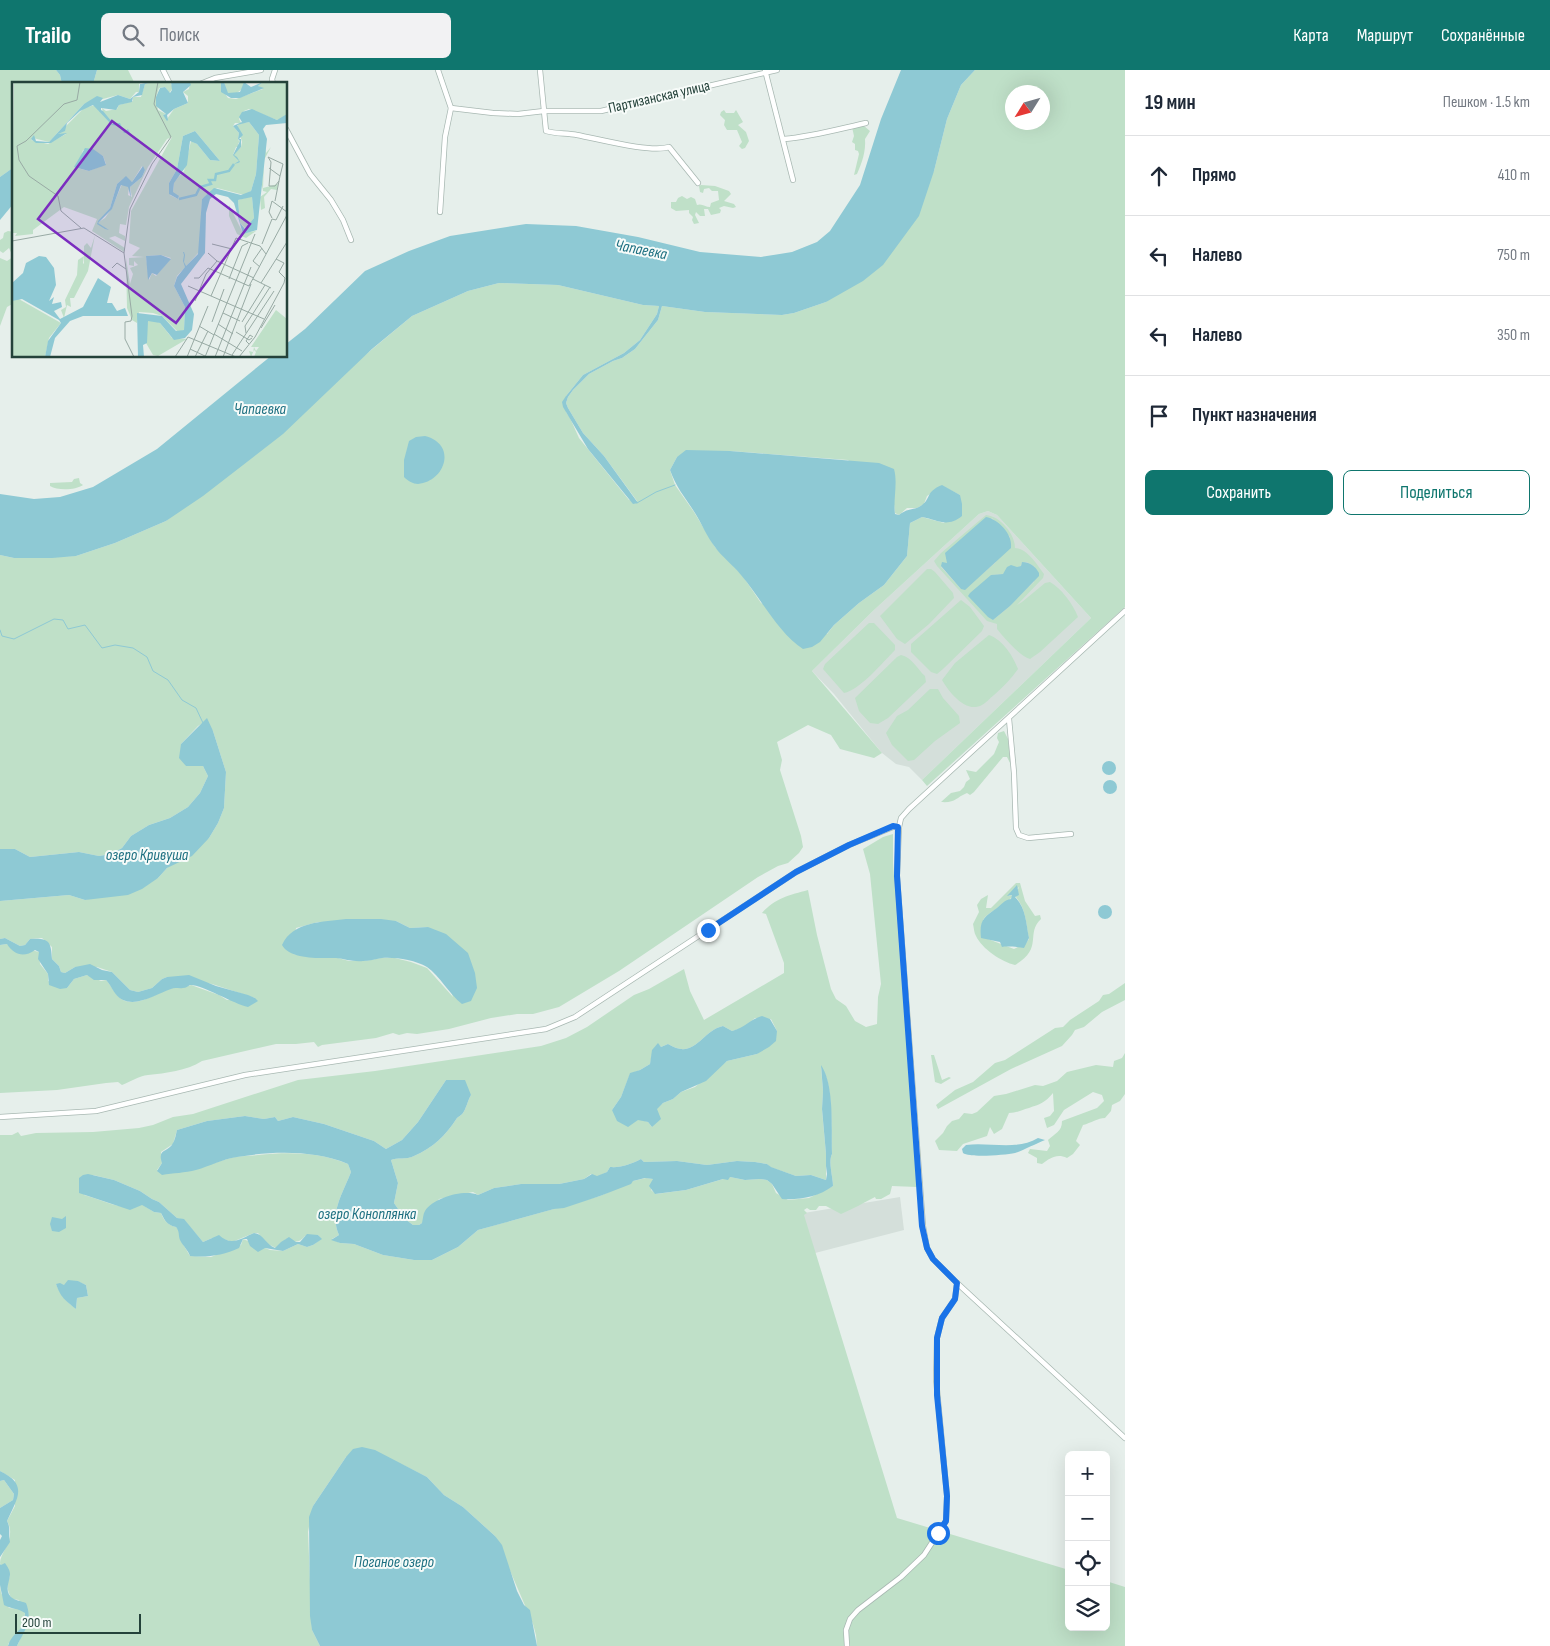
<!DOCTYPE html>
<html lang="ru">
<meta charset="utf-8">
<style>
body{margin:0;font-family:"Sofia Sans Condensed",sans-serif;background:#f2f2f3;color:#1f2937}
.controls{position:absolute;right:15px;bottom:15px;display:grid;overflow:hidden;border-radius:8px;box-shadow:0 5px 20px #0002}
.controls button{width:45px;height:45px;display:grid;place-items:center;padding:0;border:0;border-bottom:1px solid #e0e1e3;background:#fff;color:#1f2937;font:25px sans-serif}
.compass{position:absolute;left:1005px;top:15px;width:45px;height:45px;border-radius:50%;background:#fff;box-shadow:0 5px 20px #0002;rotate:233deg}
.scale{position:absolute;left:15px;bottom:12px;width:126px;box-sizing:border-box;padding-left:5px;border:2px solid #24423a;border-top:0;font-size:14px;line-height:18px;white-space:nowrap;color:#24423a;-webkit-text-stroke:4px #f7fbf9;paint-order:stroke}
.stop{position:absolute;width:15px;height:15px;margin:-11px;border:4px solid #1a73e8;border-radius:50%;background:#fff}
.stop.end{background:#1a73e8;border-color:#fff;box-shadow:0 1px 5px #0008}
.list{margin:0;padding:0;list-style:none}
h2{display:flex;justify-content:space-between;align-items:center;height:65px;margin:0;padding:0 20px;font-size:21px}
h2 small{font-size:16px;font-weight:400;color:#747a83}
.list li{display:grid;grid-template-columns:32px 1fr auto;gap:15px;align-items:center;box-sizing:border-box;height:80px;padding:0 20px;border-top:1px solid #e0e1e3}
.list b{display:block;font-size:19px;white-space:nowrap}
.list em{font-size:16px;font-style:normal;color:#747a83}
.actions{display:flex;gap:10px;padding:15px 20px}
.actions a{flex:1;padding:11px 0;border:1px solid #0f766e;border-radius:8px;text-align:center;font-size:18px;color:#0f766e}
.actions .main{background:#0f766e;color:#fff}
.icon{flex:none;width:28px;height:28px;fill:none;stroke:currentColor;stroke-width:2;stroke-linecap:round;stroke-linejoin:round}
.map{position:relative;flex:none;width:1125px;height:1576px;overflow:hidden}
header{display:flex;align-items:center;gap:30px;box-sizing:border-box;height:70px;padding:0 25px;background:#0f766e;color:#fff}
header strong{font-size:24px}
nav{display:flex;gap:28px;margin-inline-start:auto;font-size:18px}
.search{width:350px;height:45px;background:#f2f2f3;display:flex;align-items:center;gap:12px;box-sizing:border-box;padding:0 18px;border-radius:8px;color:#747a83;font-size:19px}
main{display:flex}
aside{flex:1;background:#fff}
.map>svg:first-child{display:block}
</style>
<header>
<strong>Trailo</strong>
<div class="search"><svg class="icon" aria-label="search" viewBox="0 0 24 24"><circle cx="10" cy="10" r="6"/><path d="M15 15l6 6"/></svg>Поиск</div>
<nav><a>Карта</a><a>Маршрут</a><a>Сохранённые</a></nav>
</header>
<main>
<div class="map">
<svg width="1125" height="1576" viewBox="0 0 1125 1576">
<rect width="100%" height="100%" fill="#e6efeb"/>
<g fill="#d4dfda">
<path d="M988,441L997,445L1091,548L922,710L909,697L896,694L882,683L834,624L812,601L874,540L979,444Z"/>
<path d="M900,1127L904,1160L638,1229L618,1174Z"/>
</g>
<g fill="#bfe0c8" fill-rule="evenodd">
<path d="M0,0H56L60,5L62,14H14V97L0,107Z"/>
<path d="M97,0H128L135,14H93Z"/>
<path d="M975,0H1125V537L927,716L922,710L1091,548L997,445L988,441L979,444L874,540L812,601L882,683L874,688L840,679L831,665L808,655L777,672L782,690L780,700L801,766L803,777L799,783L788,793L778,796L758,807L619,901L559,937L533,944H517L491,948L449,959L417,964L407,963L399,965L393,963L376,968L322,975L318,977L314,972L296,974H276L202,991C186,1001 166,1003 148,1005C139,1006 130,1012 122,1015L118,1012L106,1013L57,1020L0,1023V875L7,874L39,882L40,894L48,904V911L67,918L74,909L87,905L101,911L106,910C112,916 115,926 123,930C138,938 159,921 172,918C179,917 184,918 191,915L219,925L227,930L255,928L212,914L176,907H167L162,909L152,918L138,922L130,920L112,902L97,897H75L65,903L61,902L59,896L52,889V877L42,868L30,869L25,875L20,876L5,868L0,869V831L69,825L85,830L158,808L167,798L209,768L218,753L224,738L226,702L213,661L203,653L198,656L181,674L186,696H203L208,706L200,723L188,737L170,748L149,755L131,766L122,778L111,784L99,786L79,782L30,787L15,779H0V485L14,488L76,486L115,473L166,451L412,246L468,221L499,213L558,215L643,235L659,236L657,244L640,270L624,283L583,305L566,326V342L570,348L579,368L629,430L637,431L604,386L583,363L568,338L566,333L568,327L573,320L589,304L613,291L622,288L635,279L658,250L662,236L705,242L782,245L794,243L826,232L934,101L947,49L961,15ZM1012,22H1042V52H1012ZM730,381L848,390L894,434L895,443L899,445L907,438H917L924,434L927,426L942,416L960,425L944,453L922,447L910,453L907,486L884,515L859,533L834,555L827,564L761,533L742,505L715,477L694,442L675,415L670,400L677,387ZM396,851L410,858L428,857L453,927L427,898L411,892L395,888H381L365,891H349L338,888H324L293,884L296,858L318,852Z"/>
<path d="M724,40L726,43H734L736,40L743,52L738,55L746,62L749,71L745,78L742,79L739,76L742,72L737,60H727L724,55L725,50L720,45L721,42Z"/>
<path d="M864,56L870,61L865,69C866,81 862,93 857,104L854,105L859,84L858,81L855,80V74L852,72L854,66L852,57Z"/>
<path d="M701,115L715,116L729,121L731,124L724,131L734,134L736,137L733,138L724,136L719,138L721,140L720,143L711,145L708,139H704L705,146H700L696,142L695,145L699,153L694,154L692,150L693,147L689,143V140L676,141L671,138V132H676L678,128L682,126L687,129L691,127L695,129L697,135C702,133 705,137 710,137L711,133L719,130L718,121H712L709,118L704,119L703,123L700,122L699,116Z"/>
<path d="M8,161L14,162V233L7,237L0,256V188L7,191L13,187L9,178L3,183L0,181V170L3,168L4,163Z"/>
<path d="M79,408L80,413L83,415C76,420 58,421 50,416V413L72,412L74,409Z"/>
<path d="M986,445C1000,446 1015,464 1015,478C1028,479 1037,495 1044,504L1043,508L1017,535L1022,532L1045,513L1050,512C1061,518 1073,534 1078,547L1040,582L1030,589C1020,586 1004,568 997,559V554L987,551L937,496L934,491L941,483ZM992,448L1010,467L995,493L968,516L961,519L941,497L947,493ZM1022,492H1027L1035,497L1034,512L1015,529L1010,536L993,550L991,505L1003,504L1006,501L1021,496Z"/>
<path d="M927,499H931L935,502L953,523L954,528L929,554L905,574L897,569L880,546Z"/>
<path d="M961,530L970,537L984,556L982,561L943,599L937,604L931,602L911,582V574Z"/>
<path d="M869,553H874L895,575V580C883,592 860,620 844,623L823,599L825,594Z"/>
<path d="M989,565C1003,570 1013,586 1018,599C1011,609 1003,617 994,625C990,628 986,633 982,635C966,644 949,622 942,610L955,593Z"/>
<path d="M901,585C912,587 917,599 925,606L926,612L888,648L878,654L870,653L859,641L855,628L897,587Z"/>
<path d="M930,619H938L943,628L959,646L960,653L935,671L914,690L908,691L892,675L886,663L897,646L908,640Z"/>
<path d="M1004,661L1008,669L1011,695L1007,687H1003L974,722L970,725L967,723C955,728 956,733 941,732L951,723L960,721L964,717L966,712L970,709L966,700L976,702L994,684L999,672L997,668L998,663Z"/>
<path d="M893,764V793L917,1117L892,1116L890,1124L881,1129H876L875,1127C863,1133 853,1139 841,1144L826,1136H819L816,1140H810L807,1138L804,1140L807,1143L804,1145L897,1448L1069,1500V1557H1106V1511L1125,1517V1576H537L536,1565L533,1554L495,1466L463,1437L444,1425L427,1407L403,1395L346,1387L313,1436L308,1462L312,1560L320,1576H17L29,1551L19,1530L12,1529C7,1521 6,1515 10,1506C7,1503 1,1498 0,1493C0,1482 17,1468 7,1451L15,1436V1410L0,1401V1065H12L18,1062L21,1066L36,1063L93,1062L139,1058L153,1055L173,1047L193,1044L298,1010L375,1001L541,976L566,968L587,957L634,925L649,919L684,899L690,921L704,950L784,903V893L766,844L762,843C775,828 790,825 808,820L817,865L831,919L836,929L846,936L855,951L866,957L877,954L878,927L881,914L870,804L863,779L883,767ZM755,948L771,949L777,961L757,984L727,991L695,1017L681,1022L673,1029L663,1033L656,1039L652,1057L648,1052L612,1040L621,1027L630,1004L640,1000L650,994L653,980L658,974L661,977L668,974C695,991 701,961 723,956L732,961L743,958ZM821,997C834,1012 831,1063 832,1084C828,1092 833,1107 833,1116L809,1128L788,1130L776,1123L772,1114L767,1110L760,1109L745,1110L730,1107L686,1120L656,1124L651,1120L653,1109L646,1108L633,1111L600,1126L478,1160L458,1177L432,1190H414L383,1185L354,1174L340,1173L332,1169L339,1165C329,1143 343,1123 351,1102L348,1094C319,1082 289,1082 258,1085C250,1086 242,1086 235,1087C205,1094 189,1106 157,1100L162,1093L161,1082L173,1074L177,1060L207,1051L245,1046L264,1049L275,1047L278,1051L293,1047L324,1054L374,1071L386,1079L402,1070L418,1052L446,1010L471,1025C468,1030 466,1039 463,1043C462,1045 459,1046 457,1048C446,1065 433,1078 414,1086C405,1090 397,1087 391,1090L398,1113L394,1133L405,1149L413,1155H419L422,1153L439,1129L473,1122L478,1125L494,1118L521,1114H559L584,1109L591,1104L597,1107L607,1102L610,1097C621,1098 631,1094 641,1089L644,1092L677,1091L707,1095L737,1091L755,1092L767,1094L770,1097L796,1106L811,1105L826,1110V1084L822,1040L823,1021ZM93,1105L114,1110L140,1121L152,1129L159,1132L177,1148L184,1150L203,1172L212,1168L223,1169L232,1172L254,1163H258L266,1173L276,1178L286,1169C294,1172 298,1174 305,1166L318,1165L321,1169L313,1175L307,1177L298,1174L283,1181L270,1180L243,1169L241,1175L211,1187L190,1186L180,1169L179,1160L176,1157C168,1155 164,1151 161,1143L154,1142L141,1134C127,1144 101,1129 84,1125ZM77,1211L86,1215L88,1226L77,1228L76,1239C66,1231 61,1226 56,1214L64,1215Z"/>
<path d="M1016,813H1020L1025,831L1035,846L1040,845L1041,849C1025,864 1044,878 1015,895C1002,892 982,879 976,866C974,863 974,858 973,854L979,842L977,835L981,829L988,825L986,838H991ZM1019,817L1015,826C1026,838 1026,853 1029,869L1026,873L1014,879L988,869L983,850C990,839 1007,837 1013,825L1008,826Z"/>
<path d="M1125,913V930L1102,942L1084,957L1075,960L1072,965L1062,976L1011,999L938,1039L936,1035L955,1020L973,1012L995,993L1005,990L1055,958L1063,957L1070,950L1099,931L1103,925L1109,924Z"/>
<path d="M1125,983V1024L1120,1031L1112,1035L1111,1041L1105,1048C1098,1048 1091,1053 1083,1055L1076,1071L1080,1075L1073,1084L1067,1088C1057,1083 1050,1088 1042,1094L1037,1093V1088L1028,1083L1030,1079L1047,1081L1050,1076L1048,1070C1055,1063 1062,1062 1062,1051L1097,1038L1104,1031L1102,1025L1093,1022L1064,1040L1054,1055L1047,1058L1044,1048L1050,1046L1054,1041L1053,1023C1045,1033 1040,1034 1029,1038C1021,1040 1017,1043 1009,1043L1002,1059L994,1064L990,1057L987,1066L963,1074L957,1081L939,1080L935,1071L943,1063L947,1056L952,1051L959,1049L964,1043L972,1044L977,1042L994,1026L1006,1024L1035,1015L1043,1016L1057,1011L1067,1002L1096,995L1113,997L1114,991L1122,988Z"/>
<path d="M931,985H934L942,1010L949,1007L951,1008L941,1014L935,1012Z"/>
<path d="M4,1410L14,1424L13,1430L0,1438V1411Z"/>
<path d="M0,1515L1,1523L9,1538L19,1539L25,1542L24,1555L8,1574V1576H0Z"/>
</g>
<g fill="#8ec9d4">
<path d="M56,0H97L93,14H62L60,5Z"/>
<path d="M901,0H975L961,15L947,49L934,101L919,146L883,195L863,211L826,232L794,243L782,245L705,242L662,236L658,250L635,279L622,288L613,291L589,304L573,320L568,327L566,333L568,338L583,363L604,386L638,433L633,434L588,379L563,337L562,332L566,326L583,305L624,283L640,270L657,244L659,236L643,235L558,215L499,213L468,221L412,246L372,279L283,364L203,426L166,451L115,473L76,486L52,488H14L0,485V424L34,429L60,427L93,417L157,379L271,286H286V274L305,259L365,201L409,181L450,166L526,154L576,156L638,167L700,182L761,187L792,182L817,172L830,161L860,115L881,49Z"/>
<path d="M14,97V133L0,150V107Z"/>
<path d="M425,366C457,374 446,411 418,414C413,414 408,411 404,407V390L409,371L416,367Z"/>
<path d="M686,380L730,381L879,393L894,399C898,413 893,429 895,444L899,445C909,437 914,441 922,435C931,429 925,422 942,415L960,425L962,434V446C947,458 938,450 922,447L910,453L907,486L884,515L859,533L834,555L820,572L812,577L803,579C778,563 760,527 741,505C733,495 722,487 715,477C707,467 702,454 695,443C685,427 677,419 670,400L677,387Z"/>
<path d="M986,447C998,449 1013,464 1011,478L965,520L961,519L941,496L942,492L947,493L945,483Z"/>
<path d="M1022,492C1030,492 1035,496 1039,503V506L1010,536L993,550L988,547L968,526L970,523L991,505L1003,504L1007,497L1011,495L1017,497L1021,496Z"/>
<path d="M207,648L213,661L226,702L224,738L218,753L209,768L192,786L167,798L158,808L142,819L128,825L85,830L69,825L0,831V779H15L30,787L79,782L99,786L111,784L122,778L131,766L149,755L170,748L188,737L200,723L208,706L203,696H186L179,688L181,674Z"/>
<circle cx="1109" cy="698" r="7"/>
<circle cx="1110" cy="717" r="7"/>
<path d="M1017,815L1019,825L1015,827C1026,838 1026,853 1029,868L1024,878C1019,877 1006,876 1002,877L1000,872L981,868C979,850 984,847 997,838C1002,834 1004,830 1011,829L1012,825L1007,826Z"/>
<circle cx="1105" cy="842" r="7"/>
<path d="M346,849H381L396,851L410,858L428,857L446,864L468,883L475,903L477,918L471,931L462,934C449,924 440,906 427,897C415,890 395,887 382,888C375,889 369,891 363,891C353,892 345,889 336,888C321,888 290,890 282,875C293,851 323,852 346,849Z"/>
<path d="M5,868L20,876L25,875L30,869C49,868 51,871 52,889L59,896L61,902L65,903L75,897L90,894L102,900L112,902L130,920L138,922L152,918L162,909L167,907L189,905L216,916L248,925L255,928L258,931L248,937C234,934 201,914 190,915C188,916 186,918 183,918C179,919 175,917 171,919C158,923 138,937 123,930C114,926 112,916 106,910H94L87,905L74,909L67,918L60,919L49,915L48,904L38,889L39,882L35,880C24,888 14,885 7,874L0,875V869Z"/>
<path d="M762,946L770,949L777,961L776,971L769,977L757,984L727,991L706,1011L681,1022L673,1029L663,1033L657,1039L661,1049L652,1057L648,1052L638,1050L628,1057L617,1051L612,1040L621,1027L630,1003L640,1000L650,994L652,980L658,973L661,977L668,974C695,991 701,961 723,956L732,961C745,958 750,949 762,946Z"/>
<path d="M821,995C835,1016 831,1059 832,1084C828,1092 833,1107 833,1116C818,1127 800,1130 782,1129L772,1114L767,1110L760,1109L745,1110L730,1107L728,1110L723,1109L686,1120L655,1124L649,1116L653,1109L645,1108L633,1111L631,1114L600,1126L564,1138L554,1139L478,1160L458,1177L432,1190H414L383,1185L354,1174L340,1173L331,1170L339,1165C329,1143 343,1123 351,1102L348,1094C314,1080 273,1081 237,1087C223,1089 210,1096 196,1100C185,1103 173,1103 162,1105L157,1101L162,1093C157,1078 168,1083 173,1073C175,1070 176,1064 177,1060L207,1051L245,1046L264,1049L275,1047L278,1051L293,1047L324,1054L374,1071L386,1079L402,1070L418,1052L446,1010H465L471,1025C468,1030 466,1039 463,1043C462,1045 459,1046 457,1048C446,1065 433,1078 414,1086C406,1090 397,1087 391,1090L398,1113L394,1133L405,1149L413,1155H419L422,1153C423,1149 423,1144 425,1141C433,1128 464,1119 478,1125L494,1118L521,1114H559L584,1109L592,1104L597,1106L607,1102L610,1097C621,1098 631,1094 641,1089L644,1092L677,1091L707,1095L737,1091L755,1092L767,1094L771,1097L796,1106L811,1105L826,1110L827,1104L826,1096V1084L822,1039L823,1021Z"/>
<path d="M1038,1068L1045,1070C1035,1074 1024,1080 1015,1083C1005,1085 970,1088 963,1083L962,1079L966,1075C990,1072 1016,1081 1038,1068Z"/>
<path d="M88,1104L114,1110L140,1121L152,1129L159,1132L177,1148L184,1149L203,1172L219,1165C231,1177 242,1168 254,1163C264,1164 265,1174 275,1178L281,1172L289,1167L296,1172H300L307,1164L318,1165L322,1169L313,1175L307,1177L298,1174L283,1181L265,1178L258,1182L250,1176L247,1169H243L239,1178C224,1185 207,1188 190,1186C188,1180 183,1176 180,1170C178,1165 180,1162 176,1157C167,1155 165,1151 161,1143L154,1142L142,1135L130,1140L79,1123V1108L83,1105Z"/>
<path d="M66,1146V1158L59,1162L52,1161L50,1154L52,1147L62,1149Z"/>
<path d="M68,1210L78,1211L86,1215L88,1226L77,1228L76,1239C65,1230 61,1228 56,1214L60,1213L64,1215Z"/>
<path d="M362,1377L375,1380L427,1407L444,1425L463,1437L495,1466L502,1475L517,1521L524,1535L530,1540L537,1576H320L312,1560L310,1546L309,1447L313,1436L346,1387L353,1379Z"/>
<path d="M0,1401C29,1415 17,1428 7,1451C11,1458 8,1464 10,1472L0,1487V1470L2,1466L0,1464V1438L13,1430L14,1424L4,1410L0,1411Z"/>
<path d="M5,1493C7,1496 10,1500 10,1504C10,1511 4,1520 11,1527C14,1530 21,1531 26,1533C33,1551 25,1560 17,1576H8C10,1567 18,1562 24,1555L25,1543C18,1538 11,1539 4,1535L0,1515V1494L1,1495Z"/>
</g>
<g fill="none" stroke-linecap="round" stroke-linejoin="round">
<g stroke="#8ec9d4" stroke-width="1">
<path d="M637,433L656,422L675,415"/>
<path d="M0,560L2,566L14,569L54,549L63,550L68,559L85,555L102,578L115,575L133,578L147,587L153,601L168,610L182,630L196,638L203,653"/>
</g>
<g stroke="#a8b8b2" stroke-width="6">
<g id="minor">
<path d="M163,0L170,14"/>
<path d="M438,0L451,38L445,67L440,142"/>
<path d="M540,0L546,61C556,64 567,63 577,65C599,69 650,83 669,77L698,113"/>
<path d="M765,0L793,110"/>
<path d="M200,14L215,8L261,0"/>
<path d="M273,14L272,9L275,0"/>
<path d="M451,38L493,43L518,44L544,41H601L777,0"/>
<path d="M286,59L310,104L331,130L343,150L351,170"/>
<path d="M784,69C810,67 839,59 866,53"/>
<path d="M1125,541L909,739L901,748L899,757L897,806L923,1156L927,1178L933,1189L957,1213L1125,1368"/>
<path d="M1009,649L1014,703L1016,758L1019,765L1028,768L1071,764"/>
<path d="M0,1047L96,1041L245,1005L546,959L575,947L796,802L849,775L893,757H899"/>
<path d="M847,1576L846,1560L850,1549L858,1540L901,1507L924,1485L946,1451L947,1426L936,1309L937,1268L942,1248L955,1229L957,1213"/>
</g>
</g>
<use href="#minor" stroke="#fff" stroke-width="4.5"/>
</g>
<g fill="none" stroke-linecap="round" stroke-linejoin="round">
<path stroke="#1a73e8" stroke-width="6" d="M708,860L796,802L849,775L893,756L898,757L897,806L922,1156L927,1178L933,1189L957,1213L955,1229L942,1248L937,1268V1325L947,1426L946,1451L938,1463"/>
</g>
<g text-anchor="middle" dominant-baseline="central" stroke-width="4" stroke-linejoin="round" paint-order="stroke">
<g font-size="15" fill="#24423a" stroke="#f7fbf9">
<text transform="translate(659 27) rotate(-13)">Партизанская улица</text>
</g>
<g font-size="16" font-style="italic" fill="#1c6f80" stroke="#f7fbf9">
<text transform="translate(641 180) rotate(11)">Чапаевка</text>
<text x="260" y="339">Чапаевка</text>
<text x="147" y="785">озеро Кривуша</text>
<text x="367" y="1144">озеро Коноплянка</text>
<text x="394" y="1492">Поганое озеро</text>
</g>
</g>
<g transform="translate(12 12)">
<rect width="275" height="275" fill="#e6efeb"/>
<path d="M2,0H131L127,2V10H124L118,17L106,13L72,22L37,60L21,56L19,58L36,62L54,52H46L72,26L83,23L88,26L86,28L91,31L90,26L94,29L105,27L107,23L121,19V15H129L133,2L140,0H158L161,6L157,11L153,5L147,6L144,15L146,28L154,32L151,33L155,37L162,27L176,21V14L171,10L177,7L178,0H211L209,6L216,16L224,17L251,7L246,4L251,0H275L274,35L265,38L237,27L232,29L227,37L229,41H223L221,44L227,51L226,58L228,59L226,62L227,65H224L221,73L229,65L230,60L225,42L237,40L247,53L244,92L239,109L232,113L205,106L190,117L188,169L165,194L162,204L173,225L172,248L166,250L150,234L141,231L127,230L125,241L120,238L115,226L114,176L118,202L121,192L118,186L126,183L122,179V184L117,183V176L132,175L120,174L128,166L117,161L119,129L160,55L155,57L136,85L117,125L114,143L108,142L107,151L113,154V159L103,154L97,156L113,166L112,170L80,149L85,137L52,125L21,148V152L3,154L5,151H0ZM183,49L208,79L198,78L185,62L179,59L172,89L162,100L161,110L162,114H167L166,117L158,113L157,101L165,87L171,54ZM79,67L91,74L94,82L77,89L65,86L71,68ZM130,84L133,88L130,95L118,105L120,115L116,113L117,105L110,102L100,126L93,136L85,141L98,126L105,102L112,96L120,100ZM134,174L149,173L159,176L144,194L140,191L137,198ZM212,0H232L231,6L225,11H215ZM253,64L254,71L259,65L252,78L251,106L266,102L265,108L259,107L252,115L253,126L249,128L248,115L255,110L251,109L250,103ZM240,114L242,136L234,147L228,141L226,118ZM217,123L231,151L244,149L234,156L225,152L217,134ZM83,153L76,189L62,216H58L59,225L55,223L52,236L49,228L54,225L53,218L65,193L66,178L72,174L71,181L72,182V164L75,161L79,166ZM5,216L49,241L37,256L33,275H0V219ZM264,228L275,237V275H242L244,270L242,268L239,275L237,269L241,270L242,265L244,269L247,265H239ZM141,238L148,241L160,256L175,257L146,274L141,273L134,261V245L136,239Z" fill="#bfe0c8" fill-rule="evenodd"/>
<path d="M140,0L133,2L130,13L121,15L120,20L107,23L104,28L89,26V28L91,29L100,40V42L108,41L112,50L116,47L118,51H112L108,44L100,43L81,23L68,29L55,41L53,49L46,52L55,51L39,61H24L19,57L22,53L24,59L37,60L72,22L85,14L91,16L88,20L106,13L118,17L127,10L128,2ZM159,0H178L179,3L171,10L176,21L162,27L155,33L156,38L155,39L151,33L154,32L144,24V15L148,6L153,5L158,11L160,8ZM212,0L216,11L228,10L232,0L239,5L251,0L246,4L252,6L228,16H219L209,10V1ZM240,27L265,38L275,32V41L254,43L251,47L255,57L245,148L231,152L222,121L216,115L204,112L198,117L194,131L193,171L169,202L182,232L180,248L173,256L162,258L148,241L136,239L135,261L131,263L132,275H126L125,231L150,234L164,249L172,248L173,225L162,204L165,195L173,185L171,179L172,173L171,170H158H172L173,173L172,180L174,184L186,172L190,117L202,106L229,113L239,109L244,92L247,53L237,40L225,43L231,53L227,57H229V65L222,73L225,75L228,80L226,81L222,82L227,79L221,73L228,59L226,57L227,51L221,44L230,40L227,35L230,30ZM240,115L242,136L233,147L228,141L226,118ZM183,49L208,79L198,78L185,62L178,59L175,83L162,101L161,110L167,114L166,117L157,112V101L165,87L171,54ZM73,66L81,67L91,74L94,83L77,89L62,85ZM131,84L133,88L130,95L118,105L119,116L116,105L109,103L100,127L86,141L97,148L93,147L85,142L86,139L98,126L105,102L114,94L120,100ZM149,173L159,177L145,193L140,191L136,198L134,174ZM27,174L34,175L42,186L44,203L37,219L42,215L40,222L49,220L50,225L42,229L48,237L71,225L86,196L99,205L95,221H100L105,229L113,226L116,234H71L58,239L43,256L38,275H33L36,259L49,241L47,238L10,217L0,219V201L11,191L14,181Z" fill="#8ec9d4" fill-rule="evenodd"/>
<path fill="none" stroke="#8ec9d4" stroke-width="2.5" d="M167,117L184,113L188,105L199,102L197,98H203L204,92L217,89L222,82"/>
<path fill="none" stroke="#98aaa4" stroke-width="1" d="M68,0L65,18L52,22L14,59L5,64L7,78L17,94L46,114L49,129L69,146M257,86L268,94L263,119M267,99L263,104H257L259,80L256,75L271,82L268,94M260,136L257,130L260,119L275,130M0,159L72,146L112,171L120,234L119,239L113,240V257L122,275M200,162L220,167M250,162L260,137L264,138L271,124M112,171L118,127L140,82L159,55L142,22L146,0M196,171L205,179L242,196M248,185L241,179L250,166M100,186L105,181L114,187M182,196H187L196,186L237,204L275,133M217,197L230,164L236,161M241,197L259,206M249,201L275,160M176,204L252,237M199,214L224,156L248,164L254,172M183,219L194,192L205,179M211,231L228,239M200,240L212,207M230,240L253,203M206,242L221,252M187,244L202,253M249,246L263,223M224,250L237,258L240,256M234,251L233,244L258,205M202,252L230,269M237,262L234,259L238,253L241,255M178,267L193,274M220,273L262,209M163,275L176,255L224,275M175,275L196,224M183,275L196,249M193,275L243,152M203,275L239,185M211,275L239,202M227,275L243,255L272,201L273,196L267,190L272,181L264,177"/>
<path fill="#7b2cbf" fill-opacity="0.15" stroke="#7b2cbf" stroke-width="2.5" d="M100,39L238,142L164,241L26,137Z"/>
<rect width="275" height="275" fill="none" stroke="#24423a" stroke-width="2.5"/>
</g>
</svg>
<div class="controls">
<button>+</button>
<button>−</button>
<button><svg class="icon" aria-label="locate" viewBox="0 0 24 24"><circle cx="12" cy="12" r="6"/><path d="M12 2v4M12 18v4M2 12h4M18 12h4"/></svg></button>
<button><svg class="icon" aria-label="layers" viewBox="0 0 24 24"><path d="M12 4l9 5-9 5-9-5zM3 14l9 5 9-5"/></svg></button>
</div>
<svg class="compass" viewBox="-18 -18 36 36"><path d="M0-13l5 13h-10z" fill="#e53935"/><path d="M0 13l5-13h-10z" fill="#747a83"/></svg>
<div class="scale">200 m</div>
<div class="stop" style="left:938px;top:1463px"></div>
<div class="stop end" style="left:708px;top:860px"></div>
</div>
<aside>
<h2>19 мин<small>Пешком · 1.5 km</small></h2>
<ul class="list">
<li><svg class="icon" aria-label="ahead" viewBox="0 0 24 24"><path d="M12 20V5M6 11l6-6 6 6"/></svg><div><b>Прямо</b></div><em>410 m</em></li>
<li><svg class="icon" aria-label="left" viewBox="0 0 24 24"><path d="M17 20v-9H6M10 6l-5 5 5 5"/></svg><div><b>Налево</b></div><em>750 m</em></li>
<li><svg class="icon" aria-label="left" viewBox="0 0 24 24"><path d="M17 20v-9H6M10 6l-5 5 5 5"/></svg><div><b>Налево</b></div><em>350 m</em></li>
<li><svg class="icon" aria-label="arrive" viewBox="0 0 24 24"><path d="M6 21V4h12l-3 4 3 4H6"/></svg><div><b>Пункт назначения</b></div></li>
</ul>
<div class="actions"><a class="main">Сохранить</a><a>Поделиться</a></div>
</aside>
</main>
